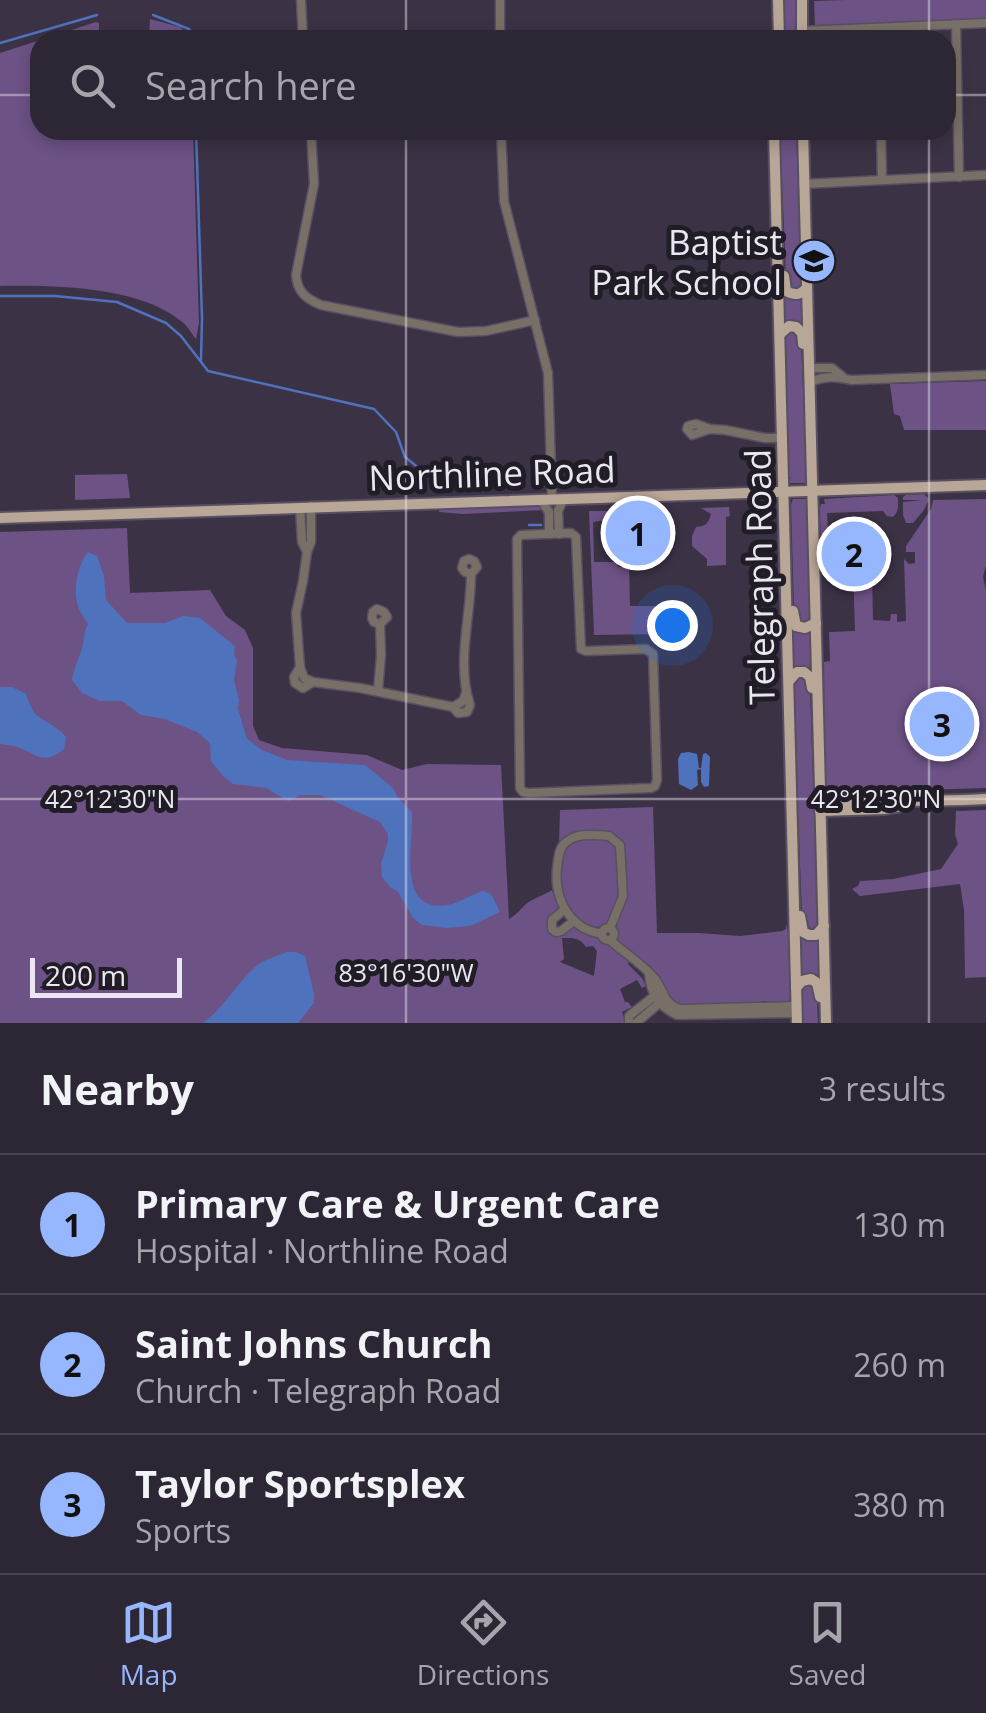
<!DOCTYPE html>
<meta charset="utf-8">
<style>
body{margin:0;font-family:"Open Sans",sans-serif;background:#393240;color:#f1f3f6}
.scale{position:absolute;left:30px;bottom:25px;width:152px;box-sizing:border-box;padding-left:10px;border:5px solid #ece6f3;border-top:0;font-size:28px;line-height:35px;white-space:nowrap;color:#ece6f3;-webkit-text-stroke:8px #211d26;paint-order:stroke}
.you{position:absolute;left:672px;top:625px;width:35px;height:35px;margin:-25px;border:8px solid #fff;border-radius:50%;background:#1a73e8;box-shadow:0 0 0 15px #1a73e833}
.badge{display:grid;place-items:center;width:65px;height:65px;border-radius:50%;background:#96b6fd;color:#111;font-size:32px;font-weight:700}
.pin{position:absolute;translate:-50% -50%;border:5px solid #fff;box-shadow:0 2px 10px #0006}
.list{margin:0;padding:0;list-style:none}
h2{display:flex;justify-content:space-between;align-items:center;height:130px;margin:0;padding:0 40px;font-size:42px}
h2 small{font-size:32px;font-weight:400;color:#a7a5ac}
.list li{display:grid;grid-template-columns:65px 1fr auto;gap:30px;align-items:center;box-sizing:border-box;height:140px;padding:0 40px;border-top:2px solid #48434f}
.list b{display:block;font-size:38px;white-space:nowrap}
.list p{margin:0;font-size:32px;white-space:nowrap;color:#a7a5ac}
.list em{font-size:32px;font-style:normal;color:#a7a5ac}
.icon{flex:none;width:55px;height:55px;fill:none;stroke:currentColor;stroke-width:2;stroke-linecap:round;stroke-linejoin:round}
.map{position:relative;flex:none;width:986px;height:1023px;overflow:hidden}
.search{position:absolute;background:#2d2634;box-shadow:0 5px 15px #0003;left:30px;right:30px;top:30px;height:110px;display:flex;align-items:center;gap:25px;box-sizing:border-box;padding:0 35px;border-radius:30px;color:#a7a5ac;font-size:38px}
.sheet{height:550px;background:#2d2634}
nav{display:flex;justify-content:space-around;align-items:center;box-sizing:border-box;height:140px;border-top:2px solid #48434f;background:#2d2634;font-size:28px;color:#a7a5ac}
nav a{display:grid;justify-items:center;gap:5px}
nav .on{color:#96b6fd}
.map>svg:first-child{display:block}
</style>
<div class="map">
<svg width="986" height="1023" viewBox="0 0 986 1023">
<rect width="100%" height="100%" fill="#3c3246"/>
<g fill="#6c5285" fill-rule="evenodd">
<path d="M780,0H796L797,40H782Z"/>
<path d="M846,0H986V19L815,26L814,1Z"/>
<path d="M150,19L180,27L188,34L189,40H149Z"/>
<path d="M96,22L99,23V40H40V130H193L199,323L196,339C191,333 187,325 181,321C138,286 53,285 0,286V53Z"/>
<path d="M780,130H796L802,280L799,287L794,290L789,285L786,277Z"/>
<path d="M783,295L794,300L803,298V325L792,320L784,322Z"/>
<path d="M791,331L794,332L801,344L807,481L805,483H790L788,481L791,478L788,477L784,340Z"/>
<path d="M986,381V430H904L900,416L894,414L890,384Z"/>
<path d="M127,474L130,498L75,500V475Z"/>
<path d="M924,494L929,499L924,510L913,523H906L903,515V502L922,500H903V497L906,495Z"/>
<path d="M894,495L898,498C898,505 899,512 893,517L887,516L883,511L827,513L828,529L839,528L840,563H832L827,567H824L821,562L820,508L821,504H825L824,499Z"/>
<path d="M793,499H806L807,501L811,614L807,621L803,623L799,620L794,609L791,504Z"/>
<path d="M986,499V565L983,577L986,590V788L825,793L824,662L830,661L829,632L855,631L853,567L858,566V562L866,560L867,556H870L869,564H878L875,572L872,573L873,620L890,621L891,614H897V622L906,621L904,559L909,564L915,563V552H906V546L931,509L933,500Z"/>
<path d="M539,506L546,510L463,514L439,512L440,509Z"/>
<path d="M729,507L730,516L726,517V565L707,566V559L692,546V536L696,527C706,526 708,524 711,514L701,508Z"/>
<path d="M613,511L606,520L593,522L594,562H617L618,567H629L630,606H660L661,634L594,635L589,511Z"/>
<path d="M127,528L130,593L210,590L226,616L245,630L253,648V726L259,740L282,748L367,755L402,770L427,764L501,765L509,919C516,915 520,910 526,904C531,899 545,895 552,890L559,908C555,917 544,919 550,931L575,928L582,933L603,939L629,962L628,964L642,978L646,986L642,988L637,980L620,989L625,1002H628L632,1007L622,1012L626,1023H0V532ZM562,938C573,938 579,937 586,947L593,946L597,951L594,976L560,962L564,959Z"/>
<rect x="665" y="611" width="16" height="25"/>
<path d="M792,628L796,632H811L812,672L804,666L793,667Z"/>
<path d="M799,676L806,682L810,691L818,920L817,925L811,929L802,915L793,683Z"/>
<path d="M653,807L657,933H699L740,936L782,931L786,929V924L791,942L790,998L788,1003H768L766,1001H761L760,1003L731,1005L727,1002L725,1006L675,1005L651,967L632,954L629,949L620,945L616,938L617,924L627,896L624,842C608,825 576,828 559,843L560,810Z"/>
<path d="M986,810V977L965,978L964,910L960,884L860,896L852,889L858,886L860,881L893,879L941,869L958,844L955,834L956,811Z"/>
<path d="M604,839L616,845L618,850C618,865 621,883 619,897C611,946 571,928 561,892C558,882 560,872 561,861C563,853 564,846 573,842C582,837 594,839 604,839Z"/>
<path d="M800,935L811,940L819,939L820,977L814,973L801,974Z"/>
<path d="M809,983L817,996L818,1023H802L801,990L805,984Z"/>
</g>
<g fill="#4f72bd">
<path d="M88,552L97,556L104,576L106,600L127,623H165L183,616L200,618L235,646L234,654L237,661L234,680L239,700L238,709L247,739L262,750L287,760L365,765L393,788L398,798L412,812C414,841 395,913 447,905C460,903 471,894 483,891L491,894L500,912L470,926L447,928L422,925L413,918L398,892L390,887L382,877L381,864L388,841V834L380,822L320,795H301L288,801L266,788L233,784L223,776L211,761L210,743L197,732L165,719L141,715L122,701H100L82,693L72,680C74,667 79,659 82,648C85,639 83,633 88,624C85,619 82,615 79,609C72,593 77,565 88,552Z"/>
<path d="M0,687H12L26,694C36,727 47,715 66,737L64,749C44,766 37,754 17,747C12,745 6,745 0,744Z"/>
<path d="M689,752L697,754L699,768H701L703,754L706,753L710,757L709,786L704,787L701,782V769L697,770L698,785L691,790L679,784L678,759L681,753Z"/>
<path d="M287,952H296L305,956L314,994V1003L298,1023H203C225,1007 236,984 256,966C265,959 277,956 287,952Z"/>
</g>
<g fill="none" stroke-linecap="round" stroke-linejoin="round">
<g stroke="#4f72bd" stroke-width="2.5">
<path d="M153,15L189,29L192,33L193,40"/>
<path d="M0,43L97,15"/>
<path d="M196,130L202,318L201,360"/>
<path d="M0,296H55L117,302L166,323L181,336L208,371L374,409L396,432L405,457L435,481"/>
<path d="M529,525H541"/>
</g>
<g stroke="#584f62" stroke-width="11">
<g id="minor">
<path d="M301,0L303,40"/>
<path d="M956,24L959,177"/>
<path d="M802,31L986,23"/>
<path d="M500,40V0"/>
<path d="M311,130L314,184L296,275C297,291 306,299 321,305L458,332L486,331L535,320"/>
<path d="M501,130L504,201L548,373L552,499"/>
<path d="M881,130L882,180"/>
<path d="M803,184L986,175"/>
<path d="M810,368H832L842,376"/>
<path d="M810,382C825,376 836,376 851,380L986,375"/>
<path d="M710,429L692,435L687,429L688,426L696,424L710,429L725,430L765,438H783"/>
<path d="M540,499L549,512V534"/>
<path d="M300,507L302,542L307,552L311,542V506"/>
<path d="M571,533L576,537L581,649L586,651L646,649L653,654L657,780L655,786L651,788L529,793L523,792L520,788L517,539L521,535Z"/>
<path d="M559,534L558,511L564,498"/>
<path d="M307,552L303,581L296,613L300,667L304,678L313,682L360,688L453,707L463,701L466,693"/>
<path d="M300,667L294,677L295,683L303,688L313,682"/>
<path d="M378,691L381,655L380,624L387,617L384,612L377,609L373,612L372,618L374,622L380,624"/>
<path d="M453,707L458,713L467,712L470,705C456,663 471,617 471,574L477,567L474,561L469,559L464,561L462,568L465,572L471,574"/>
<path d="M565,909L552,920V929L556,932L561,931L574,921"/>
<circle cx="608" cy="934" r="6"/>
<path d="M602,934C566,928 552,894 558,861C559,852 561,844 569,840C579,833 597,835 609,836L620,845L623,896L610,928"/>
<path d="M610,940C624,953 643,964 655,979C665,992 663,1004 681,1009L796,1006"/>
<path d="M649,974C651,995 659,1006 677,1015L797,1013"/>
<path d="M629,1023V1016L657,994"/>
<path d="M636,1023L663,1000"/>
</g>
</g>
<g stroke="#584f62" stroke-width="14">
<g id="major">
<path d="M778,0L779,40"/>
<path d="M802,0V40"/>
<path d="M774,130L797,1023"/>
<path d="M803,130L826,1023"/>
<path d="M784,276L786,291C795,296 800,295 807,288"/>
<path d="M780,334L789,326L796,327L802,333L803,344"/>
<path d="M0,518L986,485"/>
<path d="M793,611L796,626L805,628L816,623"/>
<path d="M789,681L797,672H804L810,677L812,688"/>
<path d="M820,801C875,801 931,802 986,799"/>
<path d="M820,811L884,809L907,805"/>
<path d="M800,916L803,932L809,935H816L824,926"/>
<path d="M796,988L802,981L811,979L817,983L820,997"/>
</g>
</g>
<use href="#minor" stroke="#786f67" stroke-width="8"/>
<use href="#major" stroke="#b8a696" stroke-width="10"/>
</g>
<path fill="none" stroke="#ece6f3" stroke-width="2.5" stroke-opacity="0.45" d="M406,0V40M929,0V40M0,95H40M946,95H986M406,130V1023M929,130V1023M0,799H986"/>
<defs>
<g id="school-disc" transform="scale(2.25)"><circle r="9.5" fill="#96b6fd" stroke="#211d26"/><path d="M0-5L7-2L0 1L-7-2ZM-4 1L0 2.5L4 1V4Q0 6-4 4Z" fill="#111"/></g>
</defs>
<g fill-rule="evenodd">
<use href="#school-disc" x="814" y="261"/>
</g>
<g text-anchor="middle" dominant-baseline="central" stroke-width="10" stroke-linejoin="round" paint-order="stroke">
<g font-size="35" fill="#ece6f3" stroke="#211d26" text-anchor="end">
<text x="782" y="241">Baptist<tspan x="782" dy="40">Park School</tspan></text>
</g>
<g font-size="35" fill="#ece6f3" stroke="#211d26">
<text transform="translate(492 473) rotate(-2)">Northline Road</text>
<text transform="translate(759 577) rotate(-91)">Telegraph Road</text>
</g>
</g>
<g font-size="25" text-anchor="middle" fill="#ece6f3" stroke="#211d26" stroke-width="10" stroke-linejoin="round" paint-order="stroke">
<text x="110" y="808">42°12'30"N</text>
<text x="876" y="808">42°12'30"N</text>
<text x="406" y="982">83°16'30"W</text>
</g>
</svg>
<div class="scale">200 m</div>
<div class="you"></div>
<div class="pin badge" style="left:638px;top:533px">1</div>
<div class="pin badge" style="left:854px;top:554px">2</div>
<div class="pin badge" style="left:942px;top:724px">3</div>
<div class="search"><svg class="icon" aria-label="search" viewBox="0 0 24 24"><circle cx="10" cy="10" r="6"/><path d="M15 15l6 6"/></svg>Search here</div>
</div>
<section class="sheet">
<h2>Nearby<small>3 results</small></h2>
<ul class="list">
<li><span class="badge">1</span><div><b>Primary Care &amp; Urgent Care</b><p>Hospital · Northline Road</p></div><em>130 m</em></li>
<li><span class="badge">2</span><div><b>Saint Johns Church</b><p>Church · Telegraph Road</p></div><em>260 m</em></li>
<li><span class="badge">3</span><div><b>Taylor Sportsplex</b><p>Sports</p></div><em>380 m</em></li>
</ul>
</section>
<nav>
<a class="on"><svg class="icon" aria-label="map" viewBox="0 0 24 24"><path d="M3 6l6-2 6 2 6-2v14l-6 2-6-2-6 2zM9 4v14M15 6v14"/></svg>Map</a>
<a><svg class="icon" aria-label="directions" viewBox="0 0 24 24"><path d="M12 3l9 9-9 9-9-9zM9 14v-3h6M13 9l2 2-2 2"/></svg>Directions</a>
<a><svg class="icon" aria-label="saved" viewBox="0 0 24 24"><path d="M7 4h10v16l-5-4-5 4z"/></svg>Saved</a>
</nav>
